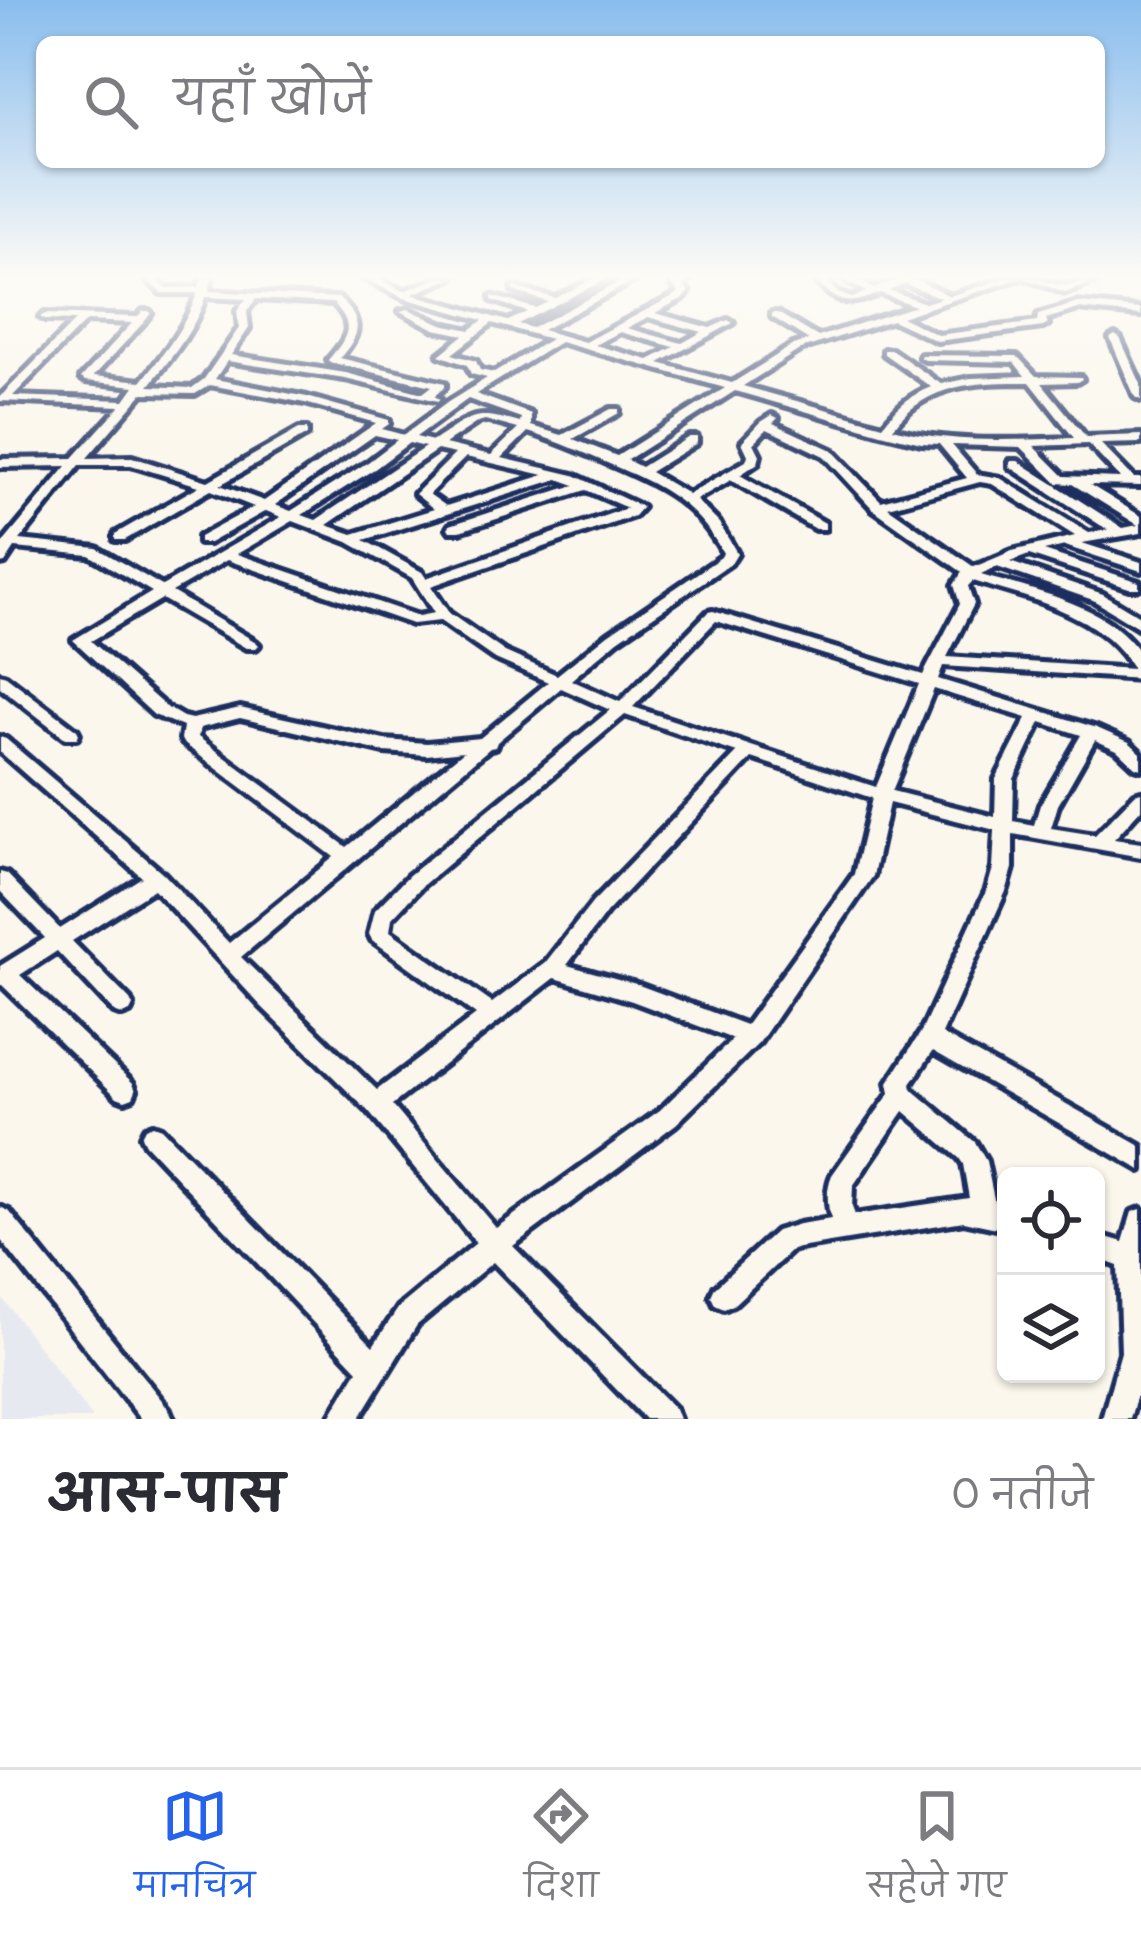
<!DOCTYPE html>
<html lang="hi">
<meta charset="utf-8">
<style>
body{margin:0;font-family:"Playpen Sans","Playpen Sans Deva",sans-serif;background:#f2f2f3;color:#2b2b33}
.controls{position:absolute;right:36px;bottom:36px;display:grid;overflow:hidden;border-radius:18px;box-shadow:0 3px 9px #0004}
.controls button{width:108px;height:108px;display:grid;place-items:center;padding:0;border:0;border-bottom:3px solid #e1e1e2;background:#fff;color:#2b2b33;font:60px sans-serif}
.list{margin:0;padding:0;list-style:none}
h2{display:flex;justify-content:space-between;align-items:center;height:156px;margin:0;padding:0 48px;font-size:51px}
h2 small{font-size:39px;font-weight:400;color:#7c7c81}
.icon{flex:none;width:66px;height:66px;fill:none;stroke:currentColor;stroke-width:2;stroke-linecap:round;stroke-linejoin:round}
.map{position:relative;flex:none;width:1141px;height:1419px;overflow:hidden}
.search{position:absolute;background:#fff;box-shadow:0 3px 9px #0004;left:36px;right:36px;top:36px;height:132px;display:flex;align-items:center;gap:30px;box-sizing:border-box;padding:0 42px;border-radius:18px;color:#7c7c81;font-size:45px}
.sheet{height:348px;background:#fff}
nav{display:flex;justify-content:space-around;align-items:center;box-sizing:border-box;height:168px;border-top:3px solid #e1e1e2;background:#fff;font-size:33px;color:#7c7c81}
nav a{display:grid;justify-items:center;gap:6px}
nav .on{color:#2563eb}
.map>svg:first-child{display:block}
</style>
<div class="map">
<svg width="1141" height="1419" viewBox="0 0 1141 1419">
<rect width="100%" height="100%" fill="#fbf7ec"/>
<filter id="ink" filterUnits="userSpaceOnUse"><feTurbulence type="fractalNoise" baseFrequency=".00833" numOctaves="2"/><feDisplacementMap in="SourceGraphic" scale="24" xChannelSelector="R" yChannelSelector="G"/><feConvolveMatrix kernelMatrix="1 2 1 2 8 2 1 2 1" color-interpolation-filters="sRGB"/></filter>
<g filter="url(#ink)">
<path fill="#e6eaf0" d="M0,1295L93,1419H0Z"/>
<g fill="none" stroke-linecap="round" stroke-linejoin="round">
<g stroke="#1b2f5e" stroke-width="10">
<g id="street">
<path d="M145,278H154L166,288L199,287L202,278H212L209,291L339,298C364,322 361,333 340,358L445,383V387L434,396L440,399L438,401L345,379L227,361L215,379L307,397L389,420V424L382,429L404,435L448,402L487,378L471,374L467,365L439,355L464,335L435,329L400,311L408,309L442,324L470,330L483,320L404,298L363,278H376L404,291L438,278H452L412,294L508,321L527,312L492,300V296L535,308L548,302L513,291V287L555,298L595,278H608L518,324L532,328L627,278H639L542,330L585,342L677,294L679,292L672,284C677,278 683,278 691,278L683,285L689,292L683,298L655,313L710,328L728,320L733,323L659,363L732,383L793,345L809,340L772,317V313H778L818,337L915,306L880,293C847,306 839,306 813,278H823L838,293L852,298L866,292L841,278H853L874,289C913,273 911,278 950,296L1005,278H1020L901,317L938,335L1037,322L1038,315L1078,303L1141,309V315L1078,309L1046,319L1048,324L1043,327L937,341L892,320L801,349L743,386L883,425C897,407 910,395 931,387L884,354V350H892L941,384L971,378L1025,376L1014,362L925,360L920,357L921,355L1017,356L1036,376L1081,377L1082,379L1077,382L1042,383L1086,437L1141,435V443L1101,444L1134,478H1141V486L1090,485L1141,516V533L1082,543L1141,562V571L1065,546L1044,551L1139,582V588H1129L1029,555L1010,562L1103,594L1141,617V629L1093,600L997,567L981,575C1034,591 1110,604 1141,655V679L943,666L938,679L1097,728L1129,742L1141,753V769L1135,767L1117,750L1095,740L1058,805L1051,828L1095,835L1135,794L1141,792V809L1114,839L1141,843V857L1013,834V868L1007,889L942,1034L1141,1146V1170L933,1051L911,1084L912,1089L975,1142L986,1161L995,1204L1006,1206V1230L964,1221L799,1248L792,1250L733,1305L724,1309L715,1305L711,1296L715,1287L776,1231L799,1224L831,1219C827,1204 826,1189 832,1175L890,1093L888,1083L921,1032L987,889L993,868L995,830L889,803L873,876L759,1043L676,1124L513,1246L675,1409L679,1419H645L493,1262L417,1325L359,1419H329L358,1370L145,1144L141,1136L145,1128L153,1125L161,1128L373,1346L399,1307L476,1243L368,1111L260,1005L154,889L72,941L130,1000L133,1006L130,1012L122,1015L114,1012L57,951L20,975L133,1083L136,1090L133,1097L125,1100L117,1097L2,985H0V966L45,938L0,891V872L7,874L60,929L142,877L0,752V737L6,739L163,873L229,943L334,857L183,743L181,739L183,727L154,715L73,640L152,592L89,555L15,548L5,563L0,564V550L3,543L67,466L0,467V459L73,458L120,406L0,401V397L75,321L45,320L40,317L45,314L137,317L143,311H149L151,313L144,322L94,376L142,381C163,354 186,326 197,293H161ZM904,283L941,298L925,303L889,290ZM205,297L246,299L237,311L239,328L204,379L192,388L149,386C170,359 195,330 205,297ZM256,299L333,303C357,327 346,338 328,360L329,362L432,386L423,393L346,373L231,355L249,328L247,311ZM648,317L702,332L682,343L627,328ZM86,321L132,323L81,378L86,381L135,386L125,400L13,396ZM492,323L550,339L494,373L480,370L476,361L452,354ZM620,332L674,347L649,360L595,345ZM560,342L725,388L617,456L573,439L619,413V409H611L562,435L531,426V414L476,394ZM1030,382L1074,438C1013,440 952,444 893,428C928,382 977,382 1030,382ZM210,385L305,403L376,423L264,501L220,485L307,435V429H299L208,481L132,457L87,458L143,393L195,394ZM735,391L881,433L921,443L939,444L967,478L881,501L832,450L773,423L778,418L772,415L761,422L742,442L748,455L746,461L688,494L650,472L697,443V437H689L641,467L627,460ZM468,399L521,418L520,423C473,410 473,415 433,441L416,437ZM485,420L518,429L491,455L445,444L478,422ZM767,429L824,456L873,509L962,572L954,585L960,604L923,675L713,611L708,612L620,702L571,680L618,640L731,563L737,553L719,523L696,500L731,480L815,529H825V523L740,475L758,463L760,455L754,443ZM528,432C558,441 587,454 614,466C663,487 696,504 723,553L721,557L608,634L557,675L505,652L449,613L431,586L634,516L642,507L574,475L502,458ZM375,435L397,440L368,462L291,511L275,505ZM409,443L425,447L316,520L302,515L376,468ZM1088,444L1120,478L1064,476L1034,446ZM952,445L1021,447L1057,483L1072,484L1138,525L1123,528L1018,461H1010V467L1108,530L1089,533L1000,478L977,474ZM437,450L455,454L415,494L434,509L353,534L327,525ZM466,457L544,475L446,506L429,494ZM80,465H131L199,486L115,534V540H125L211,490L254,507L199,537V543H209L266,511L281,517L162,586L97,548L20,540ZM558,479L575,485L450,525L448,528L450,531H460L586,490L627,508L426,578L422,572L364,540ZM980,482L992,484L1075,536L1012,551L974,567L888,507ZM293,521L348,542L412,578L434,613L418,616L237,554ZM227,560L412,624L440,621L493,658L548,682L480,738L427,743L384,740L240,708L192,719L183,717L166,707L91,641L162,599L246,648H256L259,645L256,642L172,592ZM973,581C1030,599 1101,613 1133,669L947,657L974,604L968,586ZM716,621L919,684L876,787L633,707ZM561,688L610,710L409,875L375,910L369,934L372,940L476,1015L377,1090L241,957L490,748L495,747L497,742ZM934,689L1027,718L996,779L995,817L892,791ZM625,715L737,753L593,902L545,963L492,1003L390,931L392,918L423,885ZM240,718L384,752L427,755L464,751L347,847L198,737L200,728ZM1041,722L1081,735L1040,805L1034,825L1013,821L1014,779ZM752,758L872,798L854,874L746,1025L636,984L567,965L607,912ZM555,978L632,1001L733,1039L660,1110L496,1228L392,1105ZM904,1111L959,1158L963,1164L969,1198L855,1215L852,1207L853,1186Z"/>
<path d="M1025,278C1041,278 1056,287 1070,285C1082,283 1090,278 1104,278L1065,293Z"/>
<path d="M1115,335L1120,338L1141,384V400L1135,397L1110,338Z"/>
<path d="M0,674L6,676L77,730L79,734L77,738H65L0,687Z"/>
<path d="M0,1207L9,1211L169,1409L173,1419H141L0,1239Z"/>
<path d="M1141,1209V1380L1130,1419H1102L1121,1352L1118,1266L1096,1258V1234L1123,1242L1132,1212Z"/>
</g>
</g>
<use href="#street" fill="#fbf7ec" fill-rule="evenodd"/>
</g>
</g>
<linearGradient id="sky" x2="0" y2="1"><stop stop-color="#89bdee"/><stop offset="0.58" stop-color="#fdfbf6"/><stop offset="1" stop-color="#fdfbf6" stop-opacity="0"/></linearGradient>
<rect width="1141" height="477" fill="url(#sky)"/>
</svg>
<div class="controls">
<button><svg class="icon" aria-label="locate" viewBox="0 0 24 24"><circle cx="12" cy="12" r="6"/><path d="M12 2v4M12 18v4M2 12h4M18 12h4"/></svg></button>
<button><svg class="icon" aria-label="layers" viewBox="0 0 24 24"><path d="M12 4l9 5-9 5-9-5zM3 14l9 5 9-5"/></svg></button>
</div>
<div class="search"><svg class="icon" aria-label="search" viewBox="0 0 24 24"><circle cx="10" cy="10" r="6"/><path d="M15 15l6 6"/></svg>यहाँ खोजें</div>
</div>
<section class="sheet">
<h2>आस-पास<small>0 नतीजे</small></h2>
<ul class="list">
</ul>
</section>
<nav>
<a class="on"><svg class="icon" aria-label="map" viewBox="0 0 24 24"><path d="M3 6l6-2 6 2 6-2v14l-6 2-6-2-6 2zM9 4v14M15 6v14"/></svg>मानचित्र</a>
<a><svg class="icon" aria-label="directions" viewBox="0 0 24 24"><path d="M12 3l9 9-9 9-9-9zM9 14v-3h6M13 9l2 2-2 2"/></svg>दिशा</a>
<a><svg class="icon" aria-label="saved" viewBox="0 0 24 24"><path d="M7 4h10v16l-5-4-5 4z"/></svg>सहेजे गए</a>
</nav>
